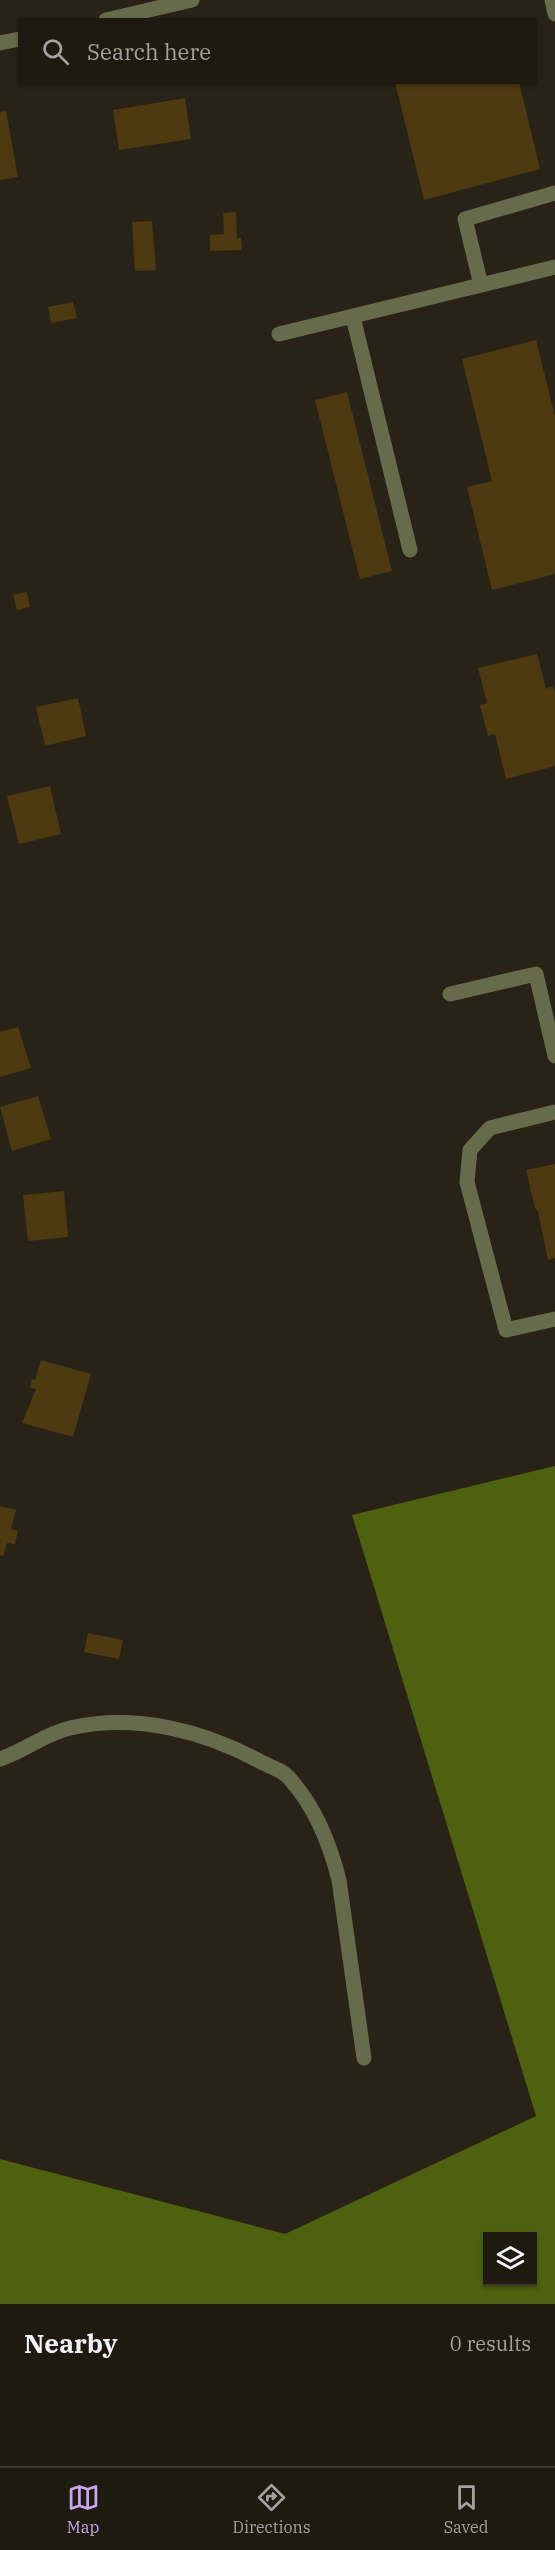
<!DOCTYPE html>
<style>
body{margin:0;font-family:"IBM Plex Serif",serif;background:#2c271e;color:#f1f3f6}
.controls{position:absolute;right:18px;bottom:18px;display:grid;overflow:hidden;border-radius:0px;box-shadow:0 2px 4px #0004}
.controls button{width:54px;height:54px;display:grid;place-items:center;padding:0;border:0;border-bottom:2px solid #3c3830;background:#1f1a10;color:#f1f3f6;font:30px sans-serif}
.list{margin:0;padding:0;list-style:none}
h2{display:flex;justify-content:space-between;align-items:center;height:78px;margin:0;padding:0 24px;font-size:26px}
h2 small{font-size:20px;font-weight:400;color:#a1a19f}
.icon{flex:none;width:33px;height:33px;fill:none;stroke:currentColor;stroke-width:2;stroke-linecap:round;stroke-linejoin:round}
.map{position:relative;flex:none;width:555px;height:2304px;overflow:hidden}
.search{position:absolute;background:#1f1a10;box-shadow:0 2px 4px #0004;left:18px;right:18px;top:18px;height:66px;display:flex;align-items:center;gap:15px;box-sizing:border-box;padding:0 21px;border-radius:0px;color:#a1a19f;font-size:22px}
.sheet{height:162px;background:#1f1a10}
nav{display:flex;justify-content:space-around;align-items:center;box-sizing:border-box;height:84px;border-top:2px solid #3c3830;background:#1f1a10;font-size:16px;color:#a1a19f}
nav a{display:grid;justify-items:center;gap:3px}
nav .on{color:#c8a6ef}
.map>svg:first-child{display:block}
</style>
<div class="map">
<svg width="555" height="2304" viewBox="0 0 555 2304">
<rect width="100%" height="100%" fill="#292216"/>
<path fill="#4e610e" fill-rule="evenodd" d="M555,1466V2304H0V2159L285,2234L536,2116L352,1515ZM488,2236H532V2282H488Z"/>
<g fill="#4d3a10">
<path d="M395,82H519L540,169L424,200Z"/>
<path d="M185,98L191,139L119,150L113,110Z"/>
<path d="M6,111L18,177L0,180V112Z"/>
<path d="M236,212L237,238H241L242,250L210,251V235L224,234L223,213Z"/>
<path d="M152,221L156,270L135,271L132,222Z"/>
<path d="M73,302L77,318L51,323L48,307Z"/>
<path d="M536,340L555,416V574L492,590L467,487L492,481L462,359Z"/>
<path d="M347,392L392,571L360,579L315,400Z"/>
<path d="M27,592L30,607L17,610L13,595Z"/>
<path d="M537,654L546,689L553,686L555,693V766L506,779L495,734L488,736L480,705L487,703L478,668Z"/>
<path d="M78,698L86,736L45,746L36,707Z"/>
<path d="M50,786L61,834L19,844L7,796Z"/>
<path d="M18,1027L31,1068L0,1077V1032Z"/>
<path d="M38,1096L51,1139L12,1151L0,1107Z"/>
<path d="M555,1164V1258L548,1260L538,1211L535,1208L526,1170Z"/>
<path d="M64,1191L68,1237L28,1241L23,1195Z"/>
<path d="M41,1360L91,1374L73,1437L22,1423L36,1389L30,1388L32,1379L35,1380Z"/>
<path d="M0,1506L16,1510L11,1529L18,1531L15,1544L7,1543L3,1556L0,1555Z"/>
<path d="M88,1633L123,1640L119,1659L84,1652Z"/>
</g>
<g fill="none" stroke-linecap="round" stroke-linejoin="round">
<g stroke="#666b4b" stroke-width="15">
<path d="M552,0L555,14"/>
<path d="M481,285L465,219L555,193"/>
<path d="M353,317L410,550"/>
<path d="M279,334L555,267"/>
<path d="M450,994L536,974L555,1056"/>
<path d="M555,1112L490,1128L470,1150L467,1182L506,1330L555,1319"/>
<path d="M0,1759C25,1751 44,1734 70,1728C136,1713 205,1731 263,1763C271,1767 284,1771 290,1779C315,1807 330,1844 339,1880L364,2058"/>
</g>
<g stroke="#666b4b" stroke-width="15">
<path d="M106,20L192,0"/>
<path d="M0,43L20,39"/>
</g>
</g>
</svg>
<div class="controls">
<button><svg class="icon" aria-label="layers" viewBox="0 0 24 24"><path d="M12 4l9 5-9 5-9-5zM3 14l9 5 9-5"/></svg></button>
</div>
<div class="search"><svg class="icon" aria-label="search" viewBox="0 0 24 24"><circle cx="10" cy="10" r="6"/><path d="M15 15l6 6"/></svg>Search here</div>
</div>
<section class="sheet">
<h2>Nearby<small>0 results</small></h2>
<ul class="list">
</ul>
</section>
<nav>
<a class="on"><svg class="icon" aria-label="map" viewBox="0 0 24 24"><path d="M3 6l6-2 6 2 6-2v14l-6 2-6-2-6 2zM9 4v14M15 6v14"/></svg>Map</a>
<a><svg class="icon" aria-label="directions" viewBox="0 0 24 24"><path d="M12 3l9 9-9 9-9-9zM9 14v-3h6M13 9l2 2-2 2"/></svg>Directions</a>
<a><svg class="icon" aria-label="saved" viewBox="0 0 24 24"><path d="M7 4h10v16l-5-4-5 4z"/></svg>Saved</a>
</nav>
